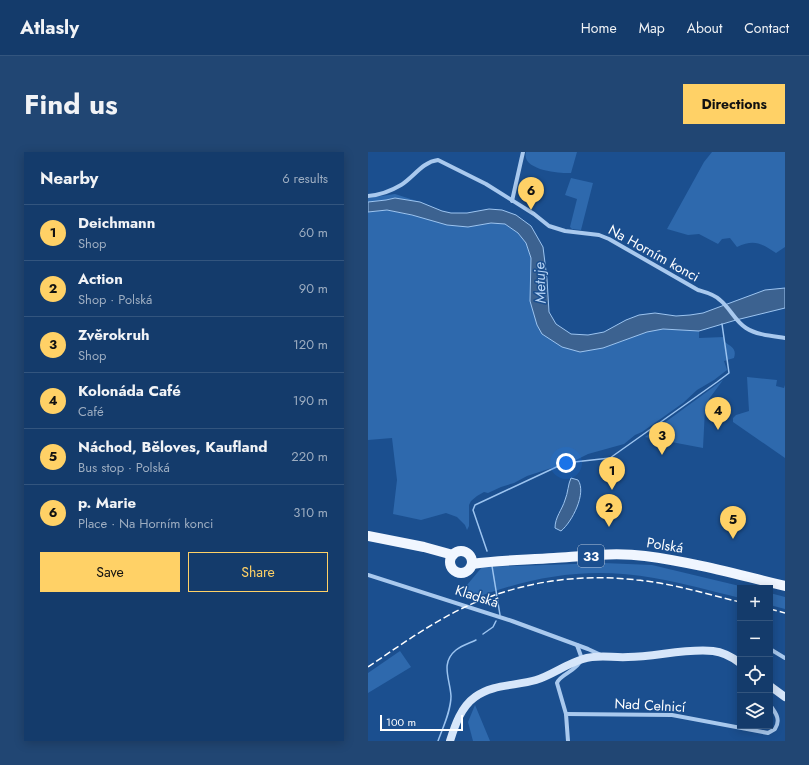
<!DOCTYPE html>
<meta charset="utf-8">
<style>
body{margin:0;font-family:Jost,sans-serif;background:#214673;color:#f1f3f6}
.controls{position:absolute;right:12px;bottom:12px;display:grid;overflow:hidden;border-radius:0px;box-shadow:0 2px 10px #0003}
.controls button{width:36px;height:36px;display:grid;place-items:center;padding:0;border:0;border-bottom:1px solid #33557e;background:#143b6b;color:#f1f3f6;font:20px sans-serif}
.scale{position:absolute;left:12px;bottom:10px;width:83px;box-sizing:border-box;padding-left:4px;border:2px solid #fff;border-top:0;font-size:11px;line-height:14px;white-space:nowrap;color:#fff;-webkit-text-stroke:3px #1b4f8f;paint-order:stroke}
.you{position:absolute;left:198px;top:311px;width:14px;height:14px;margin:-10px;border:3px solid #fff;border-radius:50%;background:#1a73e8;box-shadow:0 0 0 6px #1a73e833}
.badge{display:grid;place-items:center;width:26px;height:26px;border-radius:50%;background:#ffd166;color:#111;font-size:13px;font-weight:700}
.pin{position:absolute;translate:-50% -33px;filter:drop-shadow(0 1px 2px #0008)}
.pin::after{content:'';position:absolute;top:21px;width:14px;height:12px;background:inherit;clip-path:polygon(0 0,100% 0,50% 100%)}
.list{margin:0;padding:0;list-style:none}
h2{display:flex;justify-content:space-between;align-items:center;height:52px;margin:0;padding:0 16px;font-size:17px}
h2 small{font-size:13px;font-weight:400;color:#9dadc1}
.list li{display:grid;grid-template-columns:26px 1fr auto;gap:12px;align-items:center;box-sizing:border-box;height:56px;padding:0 16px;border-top:1px solid #33557e}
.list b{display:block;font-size:15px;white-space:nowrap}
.list p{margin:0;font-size:13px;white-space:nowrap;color:#9dadc1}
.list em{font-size:13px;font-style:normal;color:#9dadc1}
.actions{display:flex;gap:8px;padding:12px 16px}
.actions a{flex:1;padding:9px 0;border:1px solid #ffd166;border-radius:0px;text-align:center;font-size:14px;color:#ffd166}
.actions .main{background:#ffd166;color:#111}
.icon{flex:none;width:22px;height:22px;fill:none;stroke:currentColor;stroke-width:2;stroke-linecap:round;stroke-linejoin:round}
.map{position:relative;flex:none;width:417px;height:589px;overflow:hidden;border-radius:0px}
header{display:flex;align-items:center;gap:24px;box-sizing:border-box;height:56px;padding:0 20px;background:#143b6b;border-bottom:1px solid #33557e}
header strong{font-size:19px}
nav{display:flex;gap:22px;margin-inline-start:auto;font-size:14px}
.intro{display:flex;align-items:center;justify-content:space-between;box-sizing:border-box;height:96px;padding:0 24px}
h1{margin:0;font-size:28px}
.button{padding:10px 18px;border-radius:0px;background:#ffd166;color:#111;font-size:14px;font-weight:700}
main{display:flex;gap:24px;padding:0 24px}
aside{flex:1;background:#143b6b;border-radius:0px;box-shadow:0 2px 10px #0003}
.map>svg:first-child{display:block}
</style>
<header>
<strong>Atlasly</strong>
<nav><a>Home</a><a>Map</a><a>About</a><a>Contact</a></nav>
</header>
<div class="intro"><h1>Find us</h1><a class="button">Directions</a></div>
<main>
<aside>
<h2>Nearby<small>6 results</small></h2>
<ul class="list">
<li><span class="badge">1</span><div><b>Deichmann</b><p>Shop</p></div><em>60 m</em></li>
<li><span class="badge">2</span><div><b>Action</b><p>Shop · Polská</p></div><em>90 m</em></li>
<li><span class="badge">3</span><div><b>Zvěrokruh</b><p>Shop</p></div><em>120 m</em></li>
<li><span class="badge">4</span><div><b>Kolonáda Café</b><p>Café</p></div><em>190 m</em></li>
<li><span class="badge">5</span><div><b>Náchod, Běloves, Kaufland</b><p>Bus stop · Polská</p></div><em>220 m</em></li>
<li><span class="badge">6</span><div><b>p. Marie</b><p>Place · Na Horním konci</p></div><em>310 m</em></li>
</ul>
<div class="actions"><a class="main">Save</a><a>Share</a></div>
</aside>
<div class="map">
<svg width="417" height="589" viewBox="0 0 417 589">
<rect width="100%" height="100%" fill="#1b4f8f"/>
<g fill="#2e69ad">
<path d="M158,0H209L203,21H198C187,21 153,17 158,0Z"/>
<path d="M344,0H417V95L408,101C393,91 386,87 369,95L362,86L354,87L350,92L331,82L320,83L299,77L336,10Z"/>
<path d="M203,26L225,31L213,78L204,77L202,75L209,47L197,43Z"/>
<path d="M27,42L52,50L27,46L18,48L0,50V46Z"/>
<path d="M19,58L100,75L123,71L137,72L150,81L158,91L163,106V126L169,173L235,196L279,180L295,177L331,179V186L356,185L357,190C363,195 369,196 366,206L356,209L359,218L346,228L329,238L315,251L274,280L267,283L256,292L220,302L208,308L159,324L146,331L133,335L120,341L116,340L109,344L103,349L101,353V374L99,378L97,373L89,365L78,361L53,368L25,362L29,328L24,286L0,288V60Z"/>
<path d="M379,225L409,228L408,234L416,236L417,233V306L365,270V266L368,263L381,259Z"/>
<path d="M355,228L341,247L337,257L335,296L277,285Z"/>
<path d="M235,411L284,413L380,436H372V446C344,439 315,431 286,426C220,414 164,424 102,448L96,446L99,433L114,415Z"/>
<path d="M402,441L417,445V457L402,453Z"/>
<path d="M32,499L43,515L0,541V521Z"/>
<path d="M107,553L122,589H105L100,570Z"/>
</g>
<g fill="#3c6290" stroke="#9cc4f0">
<path d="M27,46L52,50L74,59L83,61H99L121,57L134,58L148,63L163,74L175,95L179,127L181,160L188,172L203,182L220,183L236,180L258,168L271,163L287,161L308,164L322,163L335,161L397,138L417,136V156L368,168L331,179L295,177L279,180L235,196L212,200L194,195L174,182L169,173L162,149L163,106L158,91L150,81L137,72L123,71L100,75L79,73L44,63L19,58L0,60V50L18,48Z"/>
<path d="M203,326L210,328C219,341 204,370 193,379L187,376C187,365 194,358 197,348C200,341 200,332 203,326Z"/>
</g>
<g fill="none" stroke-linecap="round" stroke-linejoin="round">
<g stroke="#9cc4f0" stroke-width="1.5">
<path d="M119,399L105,358L107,353L197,311L242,306L349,230L361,221L354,172"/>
<path d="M124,414L132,463"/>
<path d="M115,482L125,475L128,469"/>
<path d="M70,589C75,575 83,559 83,544C82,527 72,511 88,498C94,493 102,491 108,488"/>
</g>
<g stroke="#a9c9ee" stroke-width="4">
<path d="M0,44C12,43 23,39 33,33C46,25 54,10 70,8L118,32L166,62L181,74L197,79L231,83L241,87L330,138C337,140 346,142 352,148C362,156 367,169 378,176C389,183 404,184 417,186"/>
<path d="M144,49L155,0"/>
<path d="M0,423L144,469L220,497L233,503"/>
<path d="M402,497L417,506"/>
<path d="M198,562L304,563L400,581L407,577C413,568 408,561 402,553"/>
<path d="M200,589L198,562L189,531C192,522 208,520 214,507L209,493"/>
</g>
<g stroke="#d6e6fa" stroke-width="8">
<path d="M402,534L417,545"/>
<path d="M82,589C87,573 93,555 107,545C124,532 148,534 168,528C184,523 198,512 215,507C230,502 244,506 260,505C287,505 318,496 345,499C355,500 364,505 372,511"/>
</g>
<g stroke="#f0f6ff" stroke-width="10">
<path d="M0,384L56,395L85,403"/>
<circle cx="93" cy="410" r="11"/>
<path d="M104,412C131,408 158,408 186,406C216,404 247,400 277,404C324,410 371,423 417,434"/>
</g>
<g stroke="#fff" stroke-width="1.5" stroke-dasharray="7 3" stroke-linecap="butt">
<path d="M402,457L417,461"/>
<path d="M0,515C31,494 63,471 97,455C151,430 210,421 269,428C303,431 338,442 372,450"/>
</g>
</g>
<g text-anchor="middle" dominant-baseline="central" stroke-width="3" stroke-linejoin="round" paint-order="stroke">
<rect fill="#1b4f8f" stroke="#bbcadd" stroke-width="1" x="210" y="393" width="26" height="22" rx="3"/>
<g font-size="13" font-weight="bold" fill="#fff">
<text x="223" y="404">33</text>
</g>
<g font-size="14" fill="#fff" stroke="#1b4f8f">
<text transform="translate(286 101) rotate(29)">Na Horním konci</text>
<text transform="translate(297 393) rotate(9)">Polská</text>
<text transform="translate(109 444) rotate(18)">Kladská</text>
<text transform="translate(282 553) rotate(3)">Nad Celnicí</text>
</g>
<g font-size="15" font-style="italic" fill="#b5d3f5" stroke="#1b4f8f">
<text transform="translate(172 131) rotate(-92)">Metuje</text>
</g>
</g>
</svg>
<div class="controls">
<button>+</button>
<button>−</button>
<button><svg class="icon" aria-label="locate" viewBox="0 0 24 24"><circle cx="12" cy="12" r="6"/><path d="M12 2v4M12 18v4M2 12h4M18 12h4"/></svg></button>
<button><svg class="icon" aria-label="layers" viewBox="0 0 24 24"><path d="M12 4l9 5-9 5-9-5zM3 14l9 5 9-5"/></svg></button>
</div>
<div class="scale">100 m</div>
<div class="you"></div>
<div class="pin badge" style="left:244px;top:338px">1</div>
<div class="pin badge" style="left:241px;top:375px">2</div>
<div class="pin badge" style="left:294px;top:303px">3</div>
<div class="pin badge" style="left:350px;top:278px">4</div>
<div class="pin badge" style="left:365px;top:387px">5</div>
<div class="pin badge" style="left:163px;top:58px">6</div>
</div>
</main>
